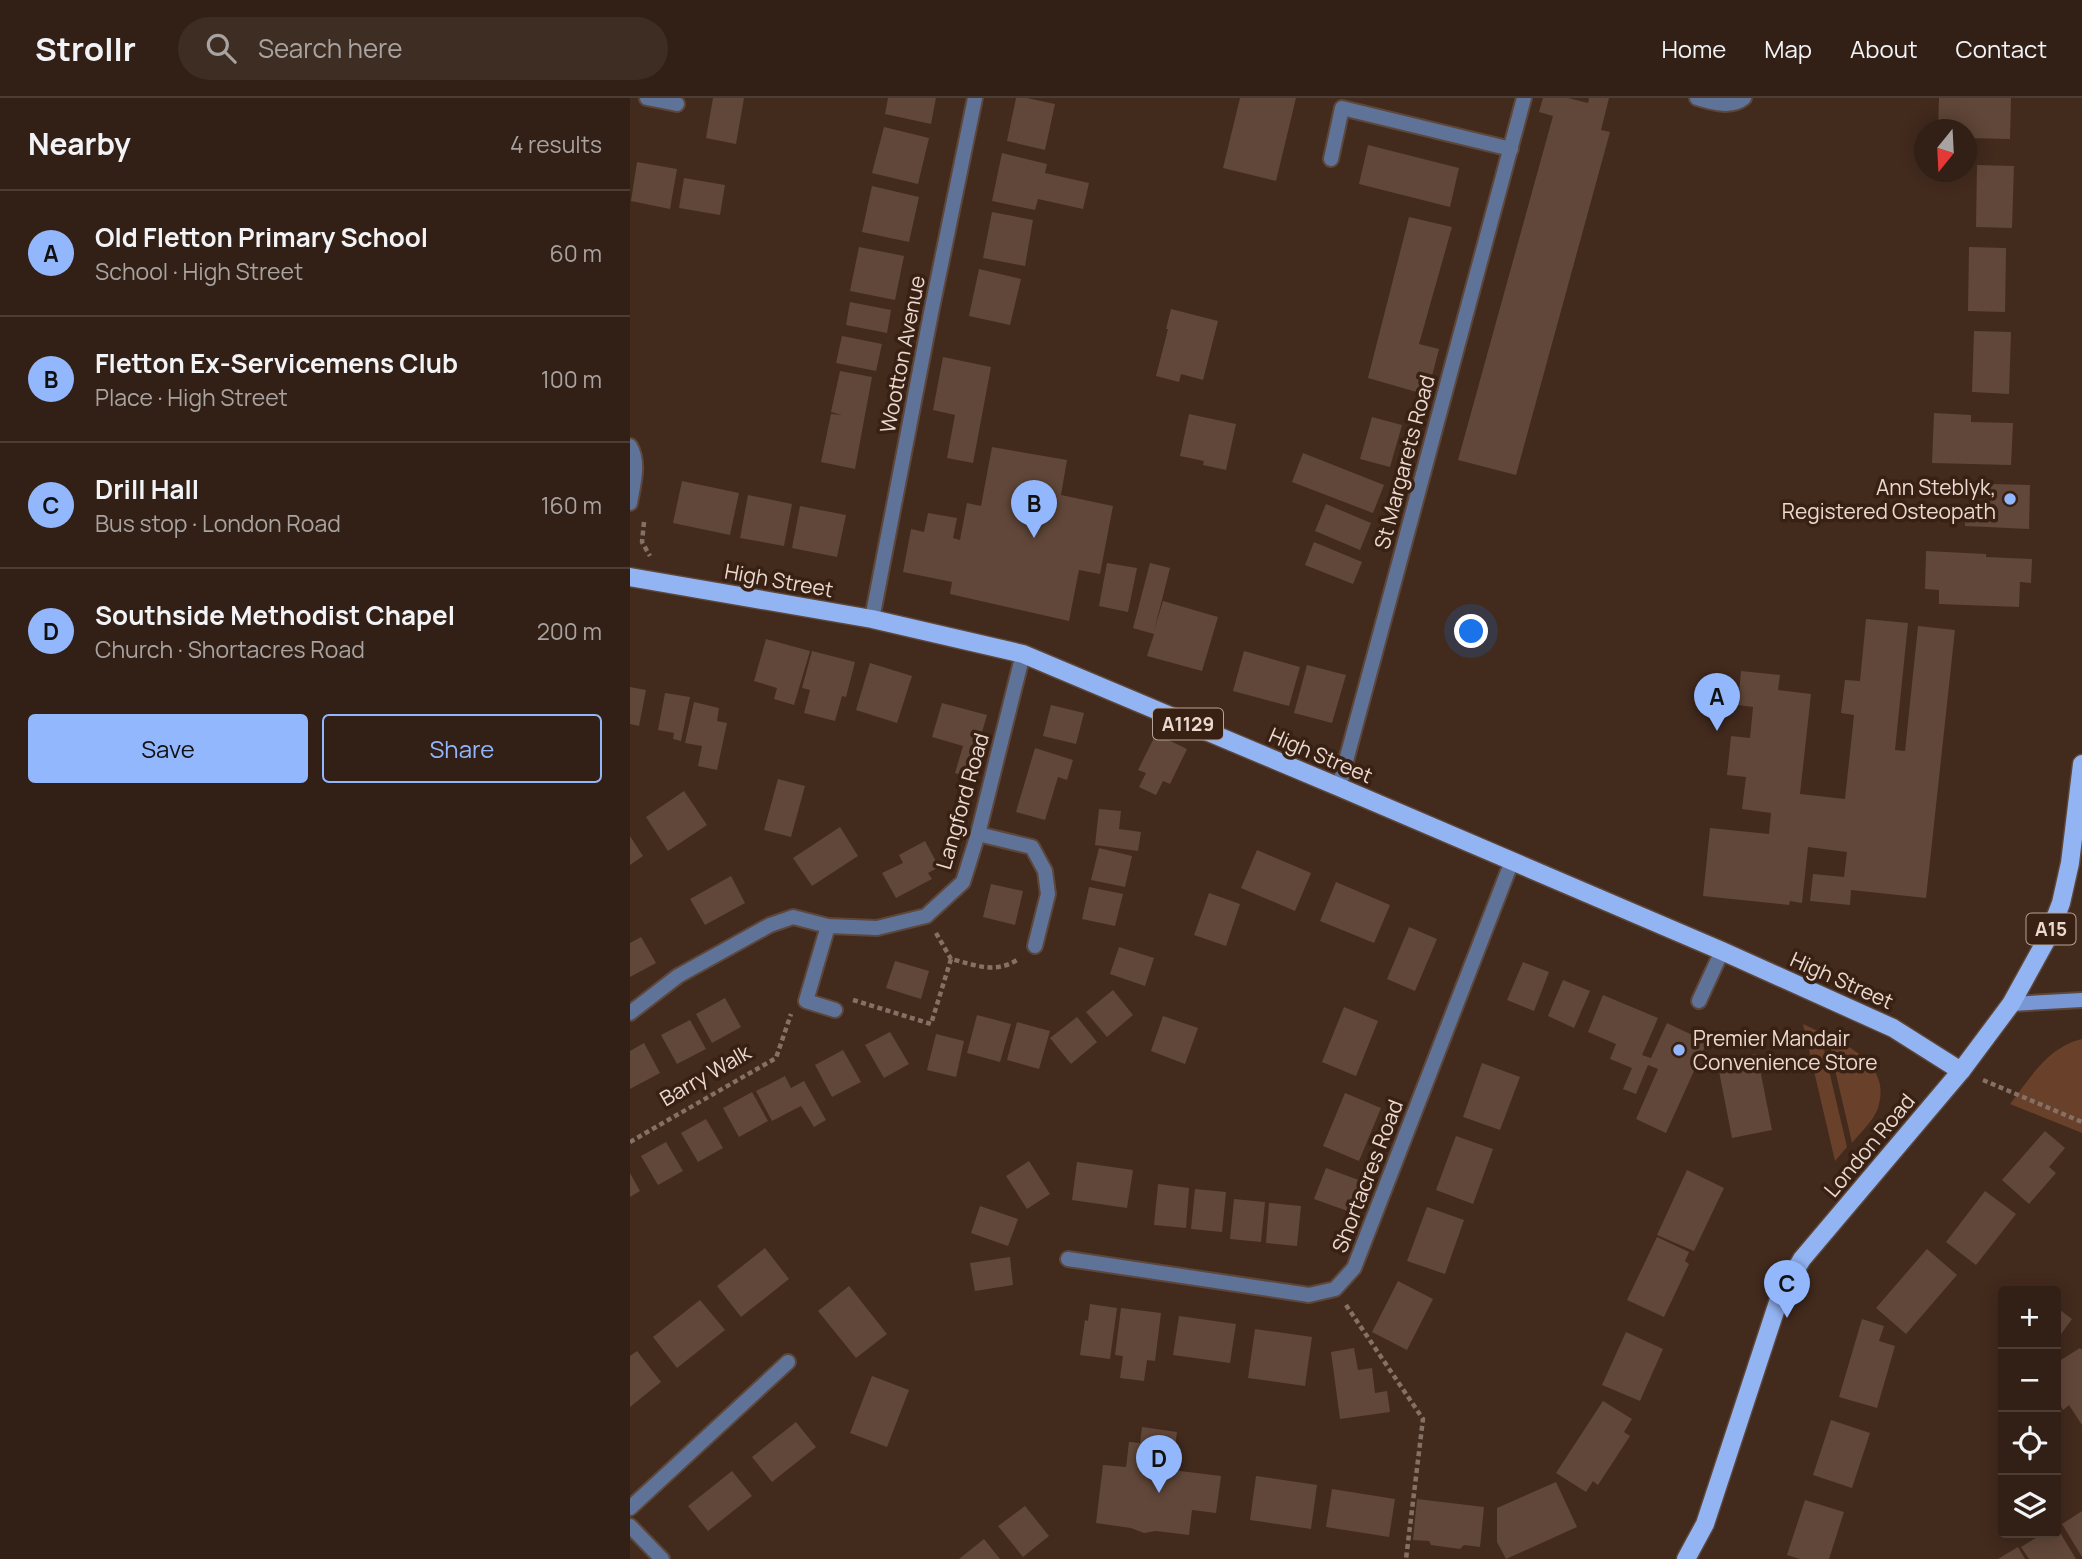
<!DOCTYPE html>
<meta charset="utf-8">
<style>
body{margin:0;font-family:Manrope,sans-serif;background:#3d2d23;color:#f1f3f6}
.controls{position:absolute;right:21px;bottom:21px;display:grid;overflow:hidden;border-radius:7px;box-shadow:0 4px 18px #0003}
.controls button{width:63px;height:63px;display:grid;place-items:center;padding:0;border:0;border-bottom:2px solid #4d3e35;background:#322016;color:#f1f3f6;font:35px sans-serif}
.compass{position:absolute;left:1284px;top:21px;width:63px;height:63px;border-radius:50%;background:#322016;box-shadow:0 4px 18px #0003;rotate:198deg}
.you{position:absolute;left:842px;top:534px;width:24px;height:24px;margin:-18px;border:5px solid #fff;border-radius:50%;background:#1a73e8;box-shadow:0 0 0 10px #1a73e833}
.badge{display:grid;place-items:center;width:46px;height:46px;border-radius:50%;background:#93b7fd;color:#111;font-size:23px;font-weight:700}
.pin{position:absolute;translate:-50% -58px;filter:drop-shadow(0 2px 4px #0008)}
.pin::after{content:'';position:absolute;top:37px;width:24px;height:21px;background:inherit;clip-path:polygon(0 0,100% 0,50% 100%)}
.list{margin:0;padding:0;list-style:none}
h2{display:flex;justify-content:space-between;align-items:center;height:91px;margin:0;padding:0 28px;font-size:30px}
h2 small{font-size:23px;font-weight:400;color:#a8a3a1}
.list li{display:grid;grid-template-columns:46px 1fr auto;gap:21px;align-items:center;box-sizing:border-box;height:126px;padding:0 28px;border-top:2px solid #4d3e35}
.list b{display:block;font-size:26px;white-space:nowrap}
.list p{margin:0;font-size:23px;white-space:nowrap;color:#a8a3a1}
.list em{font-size:23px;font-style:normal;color:#a8a3a1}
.actions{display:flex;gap:14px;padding:21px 28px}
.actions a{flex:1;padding:16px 0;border:2px solid #93b7fd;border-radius:7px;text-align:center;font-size:24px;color:#93b7fd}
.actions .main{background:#93b7fd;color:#111}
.icon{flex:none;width:38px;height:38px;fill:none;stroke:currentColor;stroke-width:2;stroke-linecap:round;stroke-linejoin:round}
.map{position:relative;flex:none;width:1452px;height:1461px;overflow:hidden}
header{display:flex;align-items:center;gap:42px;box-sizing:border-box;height:98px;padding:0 35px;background:#322016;border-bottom:2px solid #4d3e35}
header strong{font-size:33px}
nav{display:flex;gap:38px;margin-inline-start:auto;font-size:24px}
.search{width:490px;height:63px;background:#3d2d23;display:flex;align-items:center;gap:18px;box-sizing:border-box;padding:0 24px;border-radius:38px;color:#a8a3a1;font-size:26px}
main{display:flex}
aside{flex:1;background:#322016}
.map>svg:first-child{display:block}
</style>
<header>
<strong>Strollr</strong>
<div class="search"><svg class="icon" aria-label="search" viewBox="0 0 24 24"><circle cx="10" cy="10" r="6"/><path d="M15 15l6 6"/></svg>Search here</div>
<nav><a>Home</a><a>Map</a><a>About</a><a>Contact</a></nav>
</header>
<main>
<aside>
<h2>Nearby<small>4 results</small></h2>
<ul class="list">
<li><span class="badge">A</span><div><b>Old Fletton Primary School</b><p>School · High Street</p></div><em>60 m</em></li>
<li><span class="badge">B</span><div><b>Fletton Ex-Servicemens Club</b><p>Place · High Street</p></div><em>100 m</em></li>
<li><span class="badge">C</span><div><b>Drill Hall</b><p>Bus stop · London Road</p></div><em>160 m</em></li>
<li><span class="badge">D</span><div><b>Southside Methodist Chapel</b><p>Church · Shortacres Road</p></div><em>200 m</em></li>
</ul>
<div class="actions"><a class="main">Save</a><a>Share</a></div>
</aside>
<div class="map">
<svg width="1452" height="1461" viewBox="0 0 1452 1461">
<rect width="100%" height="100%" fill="#422a1d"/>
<g fill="#694029">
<path d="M1173,926L1190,934L1217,1049L1205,1063Z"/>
<path d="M1197,937C1226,951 1261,972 1248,1010C1244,1022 1230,1035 1222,1045Z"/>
<path d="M1452,941V1035L1380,1006C1399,981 1419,948 1452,941Z"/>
</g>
<g fill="#614739">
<path d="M83,0H114L106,46L76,40Z"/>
<path d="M258,0H306L301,26L255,16Z"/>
<path d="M386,0H397L425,6L415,52L377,43Z"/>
<path d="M610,0H666L646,83L593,70Z"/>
<path d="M913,0H938L958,5L959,0H979L971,32L980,34L886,377L828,362L923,18L909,14Z"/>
<path d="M1309,0H1381L1380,41L1336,40V32H1308Z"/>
<path d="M254,29L299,40L288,86L242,75Z"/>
<path d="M738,47L829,70L820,109L729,86Z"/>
<path d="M372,55L417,66L415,75L459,85L453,111L408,101L405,112L362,103Z"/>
<path d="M7,64L47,71L40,111L1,103Z"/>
<path d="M1347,67L1384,68L1382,130L1346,129Z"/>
<path d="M54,80L95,87L90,117L49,110Z"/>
<path d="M242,88L289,99L279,144L232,134Z"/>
<path d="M362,114L403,122L395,168L353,160Z"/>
<path d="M779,119L822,129L789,246L809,251L797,297L738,280Z"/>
<path d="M229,149L274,158L265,202L220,193Z"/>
<path d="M1339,149L1376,150L1375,214L1338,213Z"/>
<path d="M349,171L391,181L380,227L339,218Z"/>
<path d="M220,204L261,212L257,235L216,227Z"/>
<path d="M541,211L588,223L573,282L551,276L549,284L526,278L538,231H536Z"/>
<path d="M1344,233L1381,234L1379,296L1342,294Z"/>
<path d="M212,238L252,246L246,273L206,265Z"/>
<path d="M313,259L361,269L343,365L317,360L325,317L303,312Z"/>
<path d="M210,273L242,279L225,371L191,364L201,316L212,317L201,314Z"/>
<path d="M1304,315L1341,317V324L1383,325L1381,367L1302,365Z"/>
<path d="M559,316L606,326L596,372L573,367L574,363L550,358Z"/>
<path d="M742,319L772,327L760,369L730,361Z"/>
<path d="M362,349L437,362L431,397L483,408L470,476L449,472L439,523L320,496L322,484L273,474L281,431L294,434L298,415L327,420L323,440L330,442L337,405L351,408Z"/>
<path d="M673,355L754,387L743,415L662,384Z"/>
<path d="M52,383L109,395L100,437L43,425Z"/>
<path d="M1361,386L1400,387L1399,431L1335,428V414L1360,415Z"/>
<path d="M118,397L162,406L154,448L110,440Z"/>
<path d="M696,406L741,425L730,452L685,433Z"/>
<path d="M170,408L216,417L207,459L162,450Z"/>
<path d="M684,444L732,464L723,486L675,467Z"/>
<path d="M1296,453L1356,456V459L1402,461L1401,485L1390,484L1389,509L1309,506V492L1295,491Z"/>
<path d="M477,465L507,470L498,514L469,508Z"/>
<path d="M520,465L540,470L524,533L533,503L588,519L572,573L517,558L524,536L503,530Z"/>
<path d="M1236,521L1278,525L1265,652L1275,653L1288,528L1325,532L1296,800L1221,792L1220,807L1180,803L1183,776L1214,779L1217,754L1178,749L1172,805L1160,803L1159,807L1073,798L1080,730L1139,736L1141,715L1112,711L1116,679L1097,677L1101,638L1120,640L1123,609L1108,607L1111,573L1150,577L1148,592L1181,596L1170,696L1215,701L1224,617L1211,615L1215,582L1230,583Z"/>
<path d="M136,541L180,553L164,607L144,601L147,590L124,583Z"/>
<path d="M182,553L225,564L216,599L212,598L205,623L174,615L180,592L172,590Z"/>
<path d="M614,553L670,569L659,608L603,593Z"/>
<path d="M240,565L282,578L267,625L226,612Z"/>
<path d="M677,567L716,577L702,625L664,615Z"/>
<path d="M0,589L16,592L9,628L0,626Z"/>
<path d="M35,595L60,599L51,643L43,641L44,635L28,632Z"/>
<path d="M64,604L89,610L87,623L97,625L87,672L68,668L72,648L55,645Z"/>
<path d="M312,605L357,617L339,679L325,675L333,648L302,639Z"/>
<path d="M421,607L454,615L446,646L413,638Z"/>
<path d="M526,636L557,651L540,686L533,683L526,697L509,689L516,675L508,672Z"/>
<path d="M405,650L443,662L437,682L428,679L415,722L386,714Z"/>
<path d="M148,681L175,688L161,739L134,732Z"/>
<path d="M54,693L77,727L38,753L16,719Z"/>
<path d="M469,711L491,713L489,731L511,734L508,753L465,747Z"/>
<path d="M210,729L228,758L182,788L163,760Z"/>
<path d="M0,738L13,758L0,767Z"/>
<path d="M295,743L309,769L298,775L302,781L266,800L252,775L273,765L269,757Z"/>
<path d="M469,750L502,758L495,789L461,782Z"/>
<path d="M627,752L681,775L665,813L611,790Z"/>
<path d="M101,778L115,805L75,827L60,801Z"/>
<path d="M706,784L760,807L744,845L690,823Z"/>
<path d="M361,786L393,793L385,827L353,819Z"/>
<path d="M459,789L493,796L485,828L452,821Z"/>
<path d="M579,795L610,806L596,848L564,837Z"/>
<path d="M779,829L807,841L785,893L757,881Z"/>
<path d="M11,839L26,865L0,879V845Z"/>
<path d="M489,849L524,860L515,888L480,876Z"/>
<path d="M265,863L299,873L291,901L256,890Z"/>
<path d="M893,864L919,874L904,913L877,902Z"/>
<path d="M933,882L960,893L944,930L918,918Z"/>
<path d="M483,892L503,917L477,939L456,914Z"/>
<path d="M973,897L1028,920L1012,957L1021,960L1037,925L1077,944L1036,1035L1006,1021L1028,971L1018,967L1006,996L993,991L1002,970L980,961L986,946L958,934Z"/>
<path d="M95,900L111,929L82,945L66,916Z"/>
<path d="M714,909L748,923L726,978L692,964Z"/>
<path d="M347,917L381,926L370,964L337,955Z"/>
<path d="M533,918L568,930L555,966L521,953Z"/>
<path d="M447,919L467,944L441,966L420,940Z"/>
<path d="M60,922L76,951L47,966L31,937Z"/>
<path d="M387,924L420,933L409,971L377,962Z"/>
<path d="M260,934L279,966L254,980L235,947Z"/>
<path d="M306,936L334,943L326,979L297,972Z"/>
<path d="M14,945L30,975L0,991V953Z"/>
<path d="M213,952L231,984L202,999L185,967Z"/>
<path d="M1127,956L1142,1032L1102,1040L1087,963Z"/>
<path d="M852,965L890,979L870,1032L833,1019Z"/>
<path d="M155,978L161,990L174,983L196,1022L184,1029L171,1008L142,1023L126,993Z"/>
<path d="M122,994L138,1023L109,1039L93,1010Z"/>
<path d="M715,995L751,1010L729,1063L693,1048Z"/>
<path d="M76,1021L93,1050L68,1064L51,1035Z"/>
<path d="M1415,1033L1435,1050L1419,1069L1426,1075L1399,1106L1372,1082Z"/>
<path d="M826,1038L863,1051L843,1106L806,1092Z"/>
<path d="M36,1044L53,1073L28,1087L11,1058Z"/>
<path d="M399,1063L420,1096L397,1111L376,1078Z"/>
<path d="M447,1064L503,1072L497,1110L442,1102Z"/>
<path d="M696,1070L734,1084L723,1115L684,1101Z"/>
<path d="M1057,1072L1094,1090L1064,1153L1027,1137Z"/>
<path d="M0,1075L10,1093L0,1099Z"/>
<path d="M528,1086L559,1090L556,1130L524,1127Z"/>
<path d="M565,1091L596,1094L592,1134L561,1131Z"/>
<path d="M1355,1093L1386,1116L1346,1167L1316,1144Z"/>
<path d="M604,1101L635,1104L631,1144L600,1141Z"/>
<path d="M639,1105L671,1108L667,1148L636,1145Z"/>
<path d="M350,1108L388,1121L378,1148L341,1135Z"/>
<path d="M797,1109L834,1122L815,1176L777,1163Z"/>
<path d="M1027,1139L1059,1154L1055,1163L1059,1166L1034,1219L997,1202Z"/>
<path d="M135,1150L159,1181L111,1219L87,1188Z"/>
<path d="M1297,1151L1327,1177L1276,1236L1246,1210Z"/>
<path d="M380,1159L383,1187L345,1193L340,1165Z"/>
<path d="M768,1183L803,1201L777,1252L742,1234Z"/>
<path d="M219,1188L257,1236L226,1260L188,1213Z"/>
<path d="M70,1202L95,1232L47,1270L23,1239Z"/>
<path d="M460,1206L487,1210L480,1261L450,1257L455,1222L458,1223Z"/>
<path d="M1426,1209L1442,1221L1426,1243Z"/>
<path d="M491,1210L531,1215L525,1263L517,1262L514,1283L490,1280L493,1258L485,1257Z"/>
<path d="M549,1218L606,1226L600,1265L543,1257Z"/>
<path d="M1232,1221L1254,1228L1249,1243L1265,1248L1247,1310L1209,1299Z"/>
<path d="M625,1231L682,1239L675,1288L618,1280Z"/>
<path d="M996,1234L1033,1251L1010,1303L972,1287Z"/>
<path d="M724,1250L728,1272L742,1270L745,1295L757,1293L760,1314L710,1321L701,1254Z"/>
<path d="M1450,1250L1452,1252V1327L1439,1307L1433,1312L1426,1299V1265Z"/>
<path d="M7,1253L31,1284L0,1309V1258Z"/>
<path d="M242,1278L279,1292L257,1349L220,1335Z"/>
<path d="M973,1303L1002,1321L994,1334L1000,1338L968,1387L963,1383L956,1394L926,1375Z"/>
<path d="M1201,1322L1240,1335L1222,1390L1183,1377Z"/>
<path d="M166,1324L186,1349L142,1384L122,1359Z"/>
<path d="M512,1329L547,1334L542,1372L591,1378L586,1415L562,1412L559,1437L526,1433L514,1435L501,1430L466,1425L473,1367L496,1369L499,1344L510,1345Z"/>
<path d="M102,1373L122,1398L78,1433L58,1408Z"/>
<path d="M626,1378L687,1387L681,1431L620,1422Z"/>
<path d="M926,1384L947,1429L876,1461L867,1444V1410Z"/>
<path d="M702,1391L765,1401L759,1439L696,1429Z"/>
<path d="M787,1401L854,1409L850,1449L834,1447L830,1451L801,1447L799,1443L783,1442Z"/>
<path d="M1175,1402L1214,1414L1199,1461H1170L1157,1457Z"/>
<path d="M395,1408L419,1438L393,1459L368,1428Z"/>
<path d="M1452,1413V1459L1432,1426Z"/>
<path d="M1426,1428L1446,1461H1399L1391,1449L1414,1435H1426Z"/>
<path d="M354,1441L370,1461H329Z"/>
<path d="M1388,1449L1395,1461H1368Z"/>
</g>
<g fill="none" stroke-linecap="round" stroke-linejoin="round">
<g stroke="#5d463a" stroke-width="18">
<g id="lane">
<path d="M17,0L47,6"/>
<path d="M1067,0C1081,4 1101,11 1114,0"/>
<path d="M1069,903L1092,853"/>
</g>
</g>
<g stroke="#5d463a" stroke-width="18">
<g id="street">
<path d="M701,61L712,10L881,51"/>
<path d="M0,348C10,365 3,387 0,405"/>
<path d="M242,521L301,215L345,0"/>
<path d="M709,689L894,0"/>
<path d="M348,736L402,749L415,773L418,796L405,848"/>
<path d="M198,828L176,903L205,912"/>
<path d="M0,915L48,878L140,827L163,819L198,828L247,830L296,818L333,784L348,736L393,556"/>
<path d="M438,1161L679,1197L705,1191L724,1170L882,763"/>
<path d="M0,1410L158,1264"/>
<path d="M0,1428L32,1461"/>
</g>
</g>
<g stroke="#5d463a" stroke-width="18">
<path id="secondary" d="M1381,906L1452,902"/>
</g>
<g stroke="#5d463a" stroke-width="21">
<g id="primary">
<path d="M0,479L242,521L393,556L709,689L1092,853L1263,930L1331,973"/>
<path d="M1056,1461L1075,1426L1150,1198L1172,1161L1331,973L1381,906L1418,839L1431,805L1440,765L1452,666"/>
</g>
</g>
<g stroke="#857065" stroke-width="4.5" stroke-dasharray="5 3.5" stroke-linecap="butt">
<path d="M14,424L12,444L20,458"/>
<path d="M306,835L321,861"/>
<path d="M223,902L301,926L321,861C346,867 364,876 387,862"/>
<path d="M1353,982L1452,1024"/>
<path d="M0,1044L146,960L161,916"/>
<path d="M716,1207L793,1321L776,1461"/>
</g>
<use href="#lane" stroke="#5f7399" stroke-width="14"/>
<use href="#street" stroke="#5f7399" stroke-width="14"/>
<use href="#secondary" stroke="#7897d4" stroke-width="14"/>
<use href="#primary" stroke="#93b4f3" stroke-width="18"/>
</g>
<g fill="#93b7fd" stroke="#382013" stroke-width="2.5">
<circle cx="1380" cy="401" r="7"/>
<circle cx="1049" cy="952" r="7"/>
</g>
<g text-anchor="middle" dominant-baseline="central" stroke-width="7" stroke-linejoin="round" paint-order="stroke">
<g fill="#382013" stroke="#b5a298" stroke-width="2">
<rect x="523" y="610.5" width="70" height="31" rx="5"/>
<rect x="1396.5" y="815.5" width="49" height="31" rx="5"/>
</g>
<g font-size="19" font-weight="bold" fill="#ead9d1">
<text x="558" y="626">A1129</text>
<text x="1421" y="831">A15</text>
</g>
<g font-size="21" fill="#ead9d1" stroke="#382013">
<text transform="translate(272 256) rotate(-79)">Wootton Avenue</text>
<text transform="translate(774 364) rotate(-75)">St Margarets Road</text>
<text transform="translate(149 482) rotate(10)">High Street</text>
<text transform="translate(691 657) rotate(23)">High Street</text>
<text transform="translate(332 703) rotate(-74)">Langford Road</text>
<text transform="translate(1212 882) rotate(24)">High Street</text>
<text transform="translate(75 977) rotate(-30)">Barry Walk</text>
<text transform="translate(1239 1047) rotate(-50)">London Road</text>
<text transform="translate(737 1078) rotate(-69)">Shortacres Road</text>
</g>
<g font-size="21" fill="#ead9d1" stroke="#382013" text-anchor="end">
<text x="1366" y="389">Ann Steblyk,<tspan x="1366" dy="24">Registered Osteopath</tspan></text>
<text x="1063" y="940" text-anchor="start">Premier Mandair<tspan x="1063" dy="24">Convenience Store</tspan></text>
</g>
</g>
</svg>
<div class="controls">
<button>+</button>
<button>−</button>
<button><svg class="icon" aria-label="locate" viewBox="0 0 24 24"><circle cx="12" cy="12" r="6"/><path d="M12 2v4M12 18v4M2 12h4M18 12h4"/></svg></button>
<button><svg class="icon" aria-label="layers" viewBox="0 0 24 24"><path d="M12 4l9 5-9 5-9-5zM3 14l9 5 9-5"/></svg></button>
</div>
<svg class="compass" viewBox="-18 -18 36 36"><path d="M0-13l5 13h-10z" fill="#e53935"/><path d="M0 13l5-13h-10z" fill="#a8a3a1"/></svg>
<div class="you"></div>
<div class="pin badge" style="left:1087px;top:633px">A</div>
<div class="pin badge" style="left:404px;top:440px">B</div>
<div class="pin badge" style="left:1157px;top:1220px">C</div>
<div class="pin badge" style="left:529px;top:1395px">D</div>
</div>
</main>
